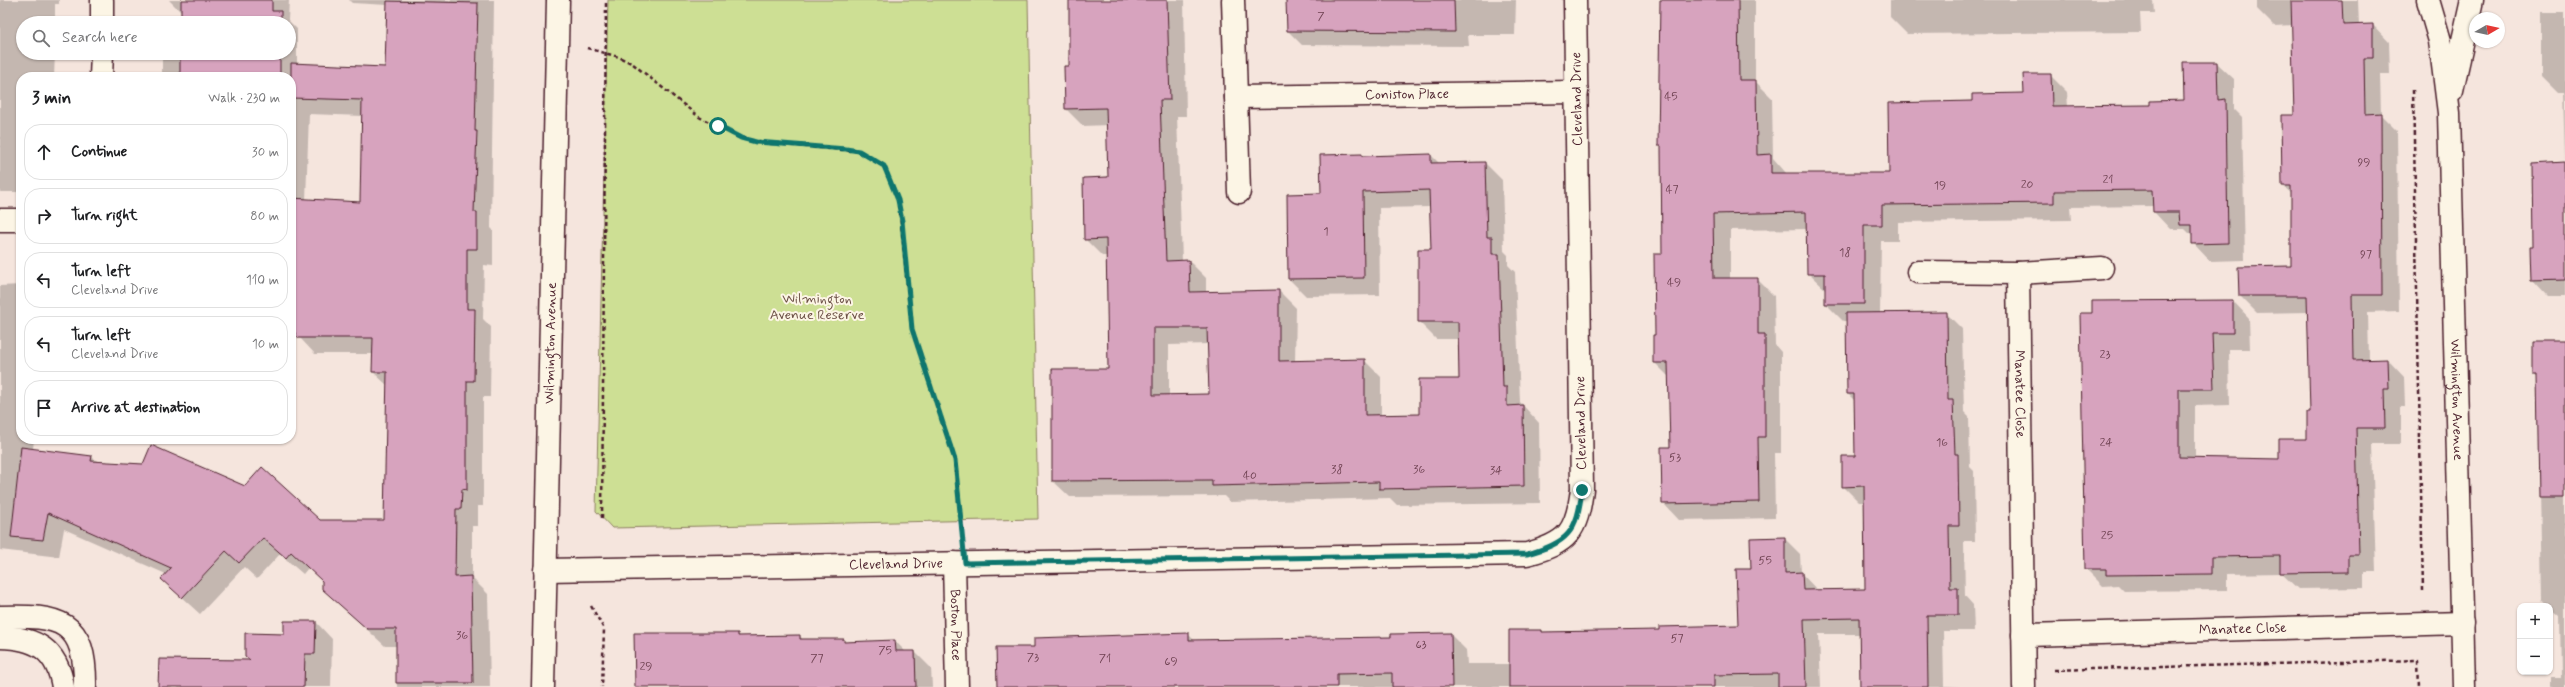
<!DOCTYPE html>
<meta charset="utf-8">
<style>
body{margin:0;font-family:Mynerve,sans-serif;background:#f6f6f6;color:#202124}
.controls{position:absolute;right:12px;bottom:12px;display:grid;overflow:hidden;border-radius:8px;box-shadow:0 1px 3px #0004}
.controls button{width:36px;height:36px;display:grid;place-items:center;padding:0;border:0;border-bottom:1px solid #e0e0e0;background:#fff;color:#202124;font:20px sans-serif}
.compass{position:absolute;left:2469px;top:12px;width:36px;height:36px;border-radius:50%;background:#fff;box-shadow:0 1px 3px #0004;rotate:81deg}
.stop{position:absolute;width:12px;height:12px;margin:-9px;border:3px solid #0f766e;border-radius:50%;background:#fff}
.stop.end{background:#0f766e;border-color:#fff;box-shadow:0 1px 4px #0008}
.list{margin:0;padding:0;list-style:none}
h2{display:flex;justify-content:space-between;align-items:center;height:52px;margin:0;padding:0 16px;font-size:17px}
h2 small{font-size:13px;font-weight:400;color:#757577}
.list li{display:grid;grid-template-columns:26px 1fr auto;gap:12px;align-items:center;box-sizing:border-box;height:56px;margin:0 8px 8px;padding:0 8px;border:1px solid #e0e0e0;border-radius:16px}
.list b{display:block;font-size:15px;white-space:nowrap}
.list p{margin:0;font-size:13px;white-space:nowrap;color:#757577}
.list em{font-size:13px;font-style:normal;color:#757577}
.icon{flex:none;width:22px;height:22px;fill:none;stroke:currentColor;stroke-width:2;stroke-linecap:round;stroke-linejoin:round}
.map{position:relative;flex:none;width:2565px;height:687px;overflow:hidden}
.search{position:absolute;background:#fff;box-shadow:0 1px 3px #0004;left:16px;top:16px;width:280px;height:44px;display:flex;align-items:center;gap:10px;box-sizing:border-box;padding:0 14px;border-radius:22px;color:#757577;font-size:15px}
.panel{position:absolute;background:#fff;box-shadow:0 1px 3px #0004;left:16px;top:72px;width:280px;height:372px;border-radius:16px}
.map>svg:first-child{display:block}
</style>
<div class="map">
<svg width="2565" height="687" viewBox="0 0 2565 687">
<rect width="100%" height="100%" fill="#f5e5dd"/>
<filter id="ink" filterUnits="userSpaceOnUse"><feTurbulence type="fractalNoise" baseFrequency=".025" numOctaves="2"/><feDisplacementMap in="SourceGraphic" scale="8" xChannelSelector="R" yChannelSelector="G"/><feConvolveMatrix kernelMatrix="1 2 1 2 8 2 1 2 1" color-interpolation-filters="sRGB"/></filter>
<g filter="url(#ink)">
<path fill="#cddf94" stroke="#8c7f60" d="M608,0H1028L1038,519L612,528L596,511Z"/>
<g fill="#0003" fill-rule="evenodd">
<path d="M0,0H59V4H55V23H23V53H55L54,77H21V192H0Z"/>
<path d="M169,0H289L288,20L297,29V64L386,68L388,5L352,3L349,0H494L491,228L493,230V266L484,265L483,319L491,327L490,397H483V506H478V526H472V578L488,594L490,687H397V646H385L323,589V582L308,568L303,574L280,554L257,579L244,567L200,614L179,595L166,574L64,529L59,557L0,550V286L21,285V439H34L33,449L92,457L98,462L320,521H385L388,386L373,372L374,354H315L301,339L291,338V77H162V54L289,53V23H182V13ZM309,114L363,116L361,203L306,200Z"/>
<path d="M1070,0H1184L1186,116H1177L1182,261H1189L1206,278V293L1279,291L1296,308L1295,362L1364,360L1381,377V416L1420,415L1460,380L1459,339H1436L1419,322V250H1432L1430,207L1379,208L1380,295L1306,296L1289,279L1322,194L1362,155L1364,157L1431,155L1440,164L1485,163L1502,180L1504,251L1508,255V265L1515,272L1520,402L1539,423L1540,503L1397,505L1390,498L1230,502L1224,496L1070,497L1053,481L1109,370L1108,256H1102L1085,239L1109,178L1108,125L1083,126L1066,109L1070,67ZM1209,344L1210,395L1169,396V345Z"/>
<path d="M1287,0H1516L1515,35H1468L1469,46L1302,45L1288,31Z"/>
<path d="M1661,0H1755V81L1772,98L1773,158L1787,174H1890L1973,102L2025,94L2050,75L2067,92L2068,107L2151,106L2185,101L2217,63L2234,79V109L2242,117L2245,260L2210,261L2194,244L2193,237L2185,229H2170L2154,212V206L2070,207L2071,220L1898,222V241H1881L1880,314L1946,313L1962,329L1964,412L1969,417L1970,467L1974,471L1975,541H1964L1965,596L1973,605L1974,631H1943L1944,686L1961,687H1861L1860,634H1819L1821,687H998L1035,648L1188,634L1195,641L1392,638L1450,634L1466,650L1467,664H1510L1542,631L1544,633L1660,631L1739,626L1752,570L1784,538L1800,554L1801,573L1818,591L1866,590L1865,502H1859L1843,486L1856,457L1855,401L1848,394L1847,321H1843L1826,304V290L1808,273L1807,229L1730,230V279H1757L1774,296L1775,345L1781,352V453H1774L1775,518L1679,520L1663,503L1671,448L1670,378L1654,362L1663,255L1662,148L1659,145Z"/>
<path d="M1890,0H2153L2154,13H2140L2141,32L1907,34L1890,17Z"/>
<path d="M2257,0H2358L2359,26L2373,25L2389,42L2390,74H2380L2381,115L2397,131L2399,311L2368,312L2369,360H2388L2404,377L2405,406H2401V444H2372L2376,572H2364V588L2298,589L2281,573L2227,574V590L2124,591L2118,585L2103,586L2086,569L2081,314L2233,301L2249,318L2250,349H2229L2230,405L2195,406V458L2280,460L2308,440L2311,413L2308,312L2257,313L2240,296L2292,267V194L2283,186L2295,116L2293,25L2274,26L2257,9Z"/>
<path d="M2541,12H2565V296H2547L2532,280L2534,247L2565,163L2563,93H2557L2541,77Z"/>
<path d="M2565,342V687H2550V678H2561L2560,615L2542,600L2538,378L2534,375Z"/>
<path d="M316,622L332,639L331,687H159L252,662L285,635Z"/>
<path d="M738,634L741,637L800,636L803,640H843L846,643L895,641L906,652H915L931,668L932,687H636Z"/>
</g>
<g fill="#d7a3be" stroke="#4a1f2b" fill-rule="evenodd">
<path d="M181,0H272V11H281V23H181Z"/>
<path d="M1069,0H1167L1170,100H1160L1166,261L1189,260L1190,292L1279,290V361L1365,359V415L1419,414V379H1459L1458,322H1418V249H1431L1429,190L1363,192L1364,278L1288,279L1287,194L1321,193L1320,155L1362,154V156L1431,154V163L1485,162L1487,237H1492V254H1499L1503,387H1507V406L1523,405L1524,486L1379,489V482L1212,486V480L1052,481V369H1108L1106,239L1084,240L1083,178L1108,177L1106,108L1065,109L1064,66H1069ZM1153,328H1207L1209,394L1153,395Z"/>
<path d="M1286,0H1454L1455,32L1287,31Z"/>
<path d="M1660,0H1738L1739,80H1756L1757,155L1771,154V173H1889L1888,103L1972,101V94L2024,93L2023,74H2051L2052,106L2150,105V101L2184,100L2183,62H2217L2218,100L2226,99L2228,243L2192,244V225H2180L2179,212H2153L2152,190L2054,191V203L1882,205V225H1864V304H1825V274H1807L1806,212L1713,214L1714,278H1758V334H1765V437H1758L1759,502L1662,504L1661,447H1670L1668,363H1653V335H1655L1654,254H1662L1661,146H1658Z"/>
<path d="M2291,0H2342L2343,25L2373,24V58H2364L2365,114L2381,113L2382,295H2352L2353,360L2388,359L2389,389H2384L2385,428H2356L2359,555H2348V572L2280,573V556L2211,557V574L2106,575V569H2085L2080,313H2092V301L2233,300V333H2212L2214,389H2179V457L2279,459V439H2307V412H2310L2307,296H2239L2238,267L2291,266V186H2282L2281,115H2294Z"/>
<path d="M387,1L478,3L475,131H477L474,212H477V249H467V309H475L474,381H467V490L462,489L461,509H456L455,577L471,576L473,683H396V629H367L322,589V581L291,552L286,558L263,538L239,563L226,551L182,598L161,579L171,568L48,513L43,540L11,537L21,447L92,456L91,461L143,464L151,445L245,486L262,467L320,520H384L387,372H372L373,338H298L291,326V198L360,202L362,100L291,98V63L385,67Z"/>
<rect x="180" y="53" width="100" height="24"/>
<path d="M2565,162V280L2531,281L2530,246H2533L2532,164Z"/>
<path d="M1947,312L1948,400H1953L1955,454H1958L1959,526H1949L1950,588H1958V615H1927L1928,687H1860L1859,618L1804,619L1806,687H1778V674L1714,675V687H1509V630H1542V632L1659,630V627L1738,625L1736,569H1751L1750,538L1785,537V573L1802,572L1803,590L1865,589L1864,486L1842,487V456H1855L1854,394H1847L1846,313Z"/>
<path d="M2533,341H2565V498H2539L2537,375H2533Z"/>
<path d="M284,621H316L315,654H305L304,687H158L159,659L250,660L245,656V633L284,634Z"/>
<path d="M634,633H738V636L800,635V639H844V642L895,640L896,651H915L916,687H635Z"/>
<path d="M1189,633V640L1391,637V634L1451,633L1452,687H1392V673L1337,674V687H997L996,647H1034V638Z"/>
</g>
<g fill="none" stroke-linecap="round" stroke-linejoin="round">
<g stroke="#4a1f2b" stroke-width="25">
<g id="street">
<path d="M1233,0L1239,192"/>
<path id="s1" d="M2428,0L2440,41L2449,113L2464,687"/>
<path d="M102,23V0"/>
<path d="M101,77L102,53"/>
<path d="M2452,90L2472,0"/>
<path id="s2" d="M1236,97L1577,92"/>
<path d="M0,220H21"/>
<path d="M1918,272L2018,273L2102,268"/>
<path id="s3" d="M2018,273L2024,687"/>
<path id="s4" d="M954,563L957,687"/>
<path id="s5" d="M545,570L1527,554C1568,543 1577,532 1582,489L1575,0"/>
<path d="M0,617C60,615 86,620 85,687"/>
<path id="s6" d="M2023,635L2463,623"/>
<path d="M0,637C36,638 57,649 63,687"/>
<path id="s7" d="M543,687L558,0"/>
</g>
</g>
<g stroke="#4a1f2b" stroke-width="2.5" stroke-dasharray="4 3" stroke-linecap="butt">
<path d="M587,48L619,57L633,64L699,117L741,138L757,142L859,151L884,166L898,200L901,221L912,329L955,460L962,532"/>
<path d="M2413,90L2423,591"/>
<path d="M602,518L606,0"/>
<path d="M591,606L604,629L602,687"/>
<path d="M2054,670L2418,660L2419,687"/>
</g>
<use href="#street" stroke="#fcf5e5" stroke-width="22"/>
</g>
</g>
<g fill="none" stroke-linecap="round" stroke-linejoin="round" filter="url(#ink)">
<path stroke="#0f766e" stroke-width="5" d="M718,126L741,138L756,142L846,149L859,151L884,166L898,200L902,221L912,329L955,460L965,563L1527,554C1568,543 1577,532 1582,490"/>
</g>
<g text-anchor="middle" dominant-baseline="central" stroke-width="4" stroke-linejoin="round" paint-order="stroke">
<g font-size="12" fill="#6d4050">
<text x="1321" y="17">7</text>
<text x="1671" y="97">45</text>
<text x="2364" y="163">99</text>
<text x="2108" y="180">21</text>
<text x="2027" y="185">20</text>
<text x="1940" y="186">19</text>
<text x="1672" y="190">47</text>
<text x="1326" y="232">1</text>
<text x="1845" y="253">18</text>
<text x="2366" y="255">97</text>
<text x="1674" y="283">49</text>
<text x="2105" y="355">23</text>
<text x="1942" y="443">16</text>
<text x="2106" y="443">24</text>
<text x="1675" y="458">53</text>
<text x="1337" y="470">38</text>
<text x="1419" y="470">36</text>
<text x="1496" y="471">34</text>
<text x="1250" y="476">40</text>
<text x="2107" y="536">25</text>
<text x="1765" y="561">55</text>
<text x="462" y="636">36</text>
<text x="1677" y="639">57</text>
<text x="1421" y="645">63</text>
<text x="885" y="651">75</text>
<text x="1033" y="658">73</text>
<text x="817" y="659">77</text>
<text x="1105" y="659">71</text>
<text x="1171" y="662">69</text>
<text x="646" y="667">29</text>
</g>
<g font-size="14" fill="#4a1f2b" stroke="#fcf5e5">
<text stroke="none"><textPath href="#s2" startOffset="171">Coniston Place</textPath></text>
<text transform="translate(1577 99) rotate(-91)">Cleveland Drive</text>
<text stroke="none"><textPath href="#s7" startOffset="344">Wilmington Avenue</textPath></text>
<text stroke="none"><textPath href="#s3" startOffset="121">Manatee Close</textPath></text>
<text stroke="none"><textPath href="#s1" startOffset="402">Wilmington Avenue</textPath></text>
<text transform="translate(1581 423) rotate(-91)">Cleveland Drive</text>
<text stroke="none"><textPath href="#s5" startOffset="351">Cleveland Drive</textPath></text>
<text stroke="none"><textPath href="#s4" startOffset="62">Boston Place</textPath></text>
<text stroke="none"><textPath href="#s6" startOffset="220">Manatee Close</textPath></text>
</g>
<g font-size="14" fill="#6b4f45" stroke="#fcf5e5">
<text x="817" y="299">Wilmington<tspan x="817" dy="16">Avenue Reserve</tspan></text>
</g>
</g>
</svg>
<div class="controls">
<button>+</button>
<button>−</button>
</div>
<svg class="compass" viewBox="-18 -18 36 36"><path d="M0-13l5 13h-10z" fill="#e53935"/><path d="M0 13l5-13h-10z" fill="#757577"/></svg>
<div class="stop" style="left:718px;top:126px"></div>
<div class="stop end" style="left:1582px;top:490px"></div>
<div class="search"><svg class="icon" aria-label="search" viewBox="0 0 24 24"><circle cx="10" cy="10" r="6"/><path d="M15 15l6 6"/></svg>Search here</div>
<section class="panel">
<h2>3 min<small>Walk · 230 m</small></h2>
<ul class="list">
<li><svg class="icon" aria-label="ahead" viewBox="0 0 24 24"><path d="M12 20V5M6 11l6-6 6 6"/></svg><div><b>Continue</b></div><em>30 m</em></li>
<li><svg class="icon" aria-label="right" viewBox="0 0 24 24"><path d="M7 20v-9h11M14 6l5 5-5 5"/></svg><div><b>Turn right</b></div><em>80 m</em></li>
<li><svg class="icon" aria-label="left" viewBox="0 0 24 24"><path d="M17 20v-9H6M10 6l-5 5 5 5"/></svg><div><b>Turn left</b><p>Cleveland Drive</p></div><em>110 m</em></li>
<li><svg class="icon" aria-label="left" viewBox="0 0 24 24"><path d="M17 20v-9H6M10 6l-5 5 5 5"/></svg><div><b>Turn left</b><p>Cleveland Drive</p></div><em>10 m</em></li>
<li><svg class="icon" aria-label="arrive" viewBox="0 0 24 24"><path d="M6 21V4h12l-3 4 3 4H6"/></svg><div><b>Arrive at destination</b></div></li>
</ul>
</section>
</div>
